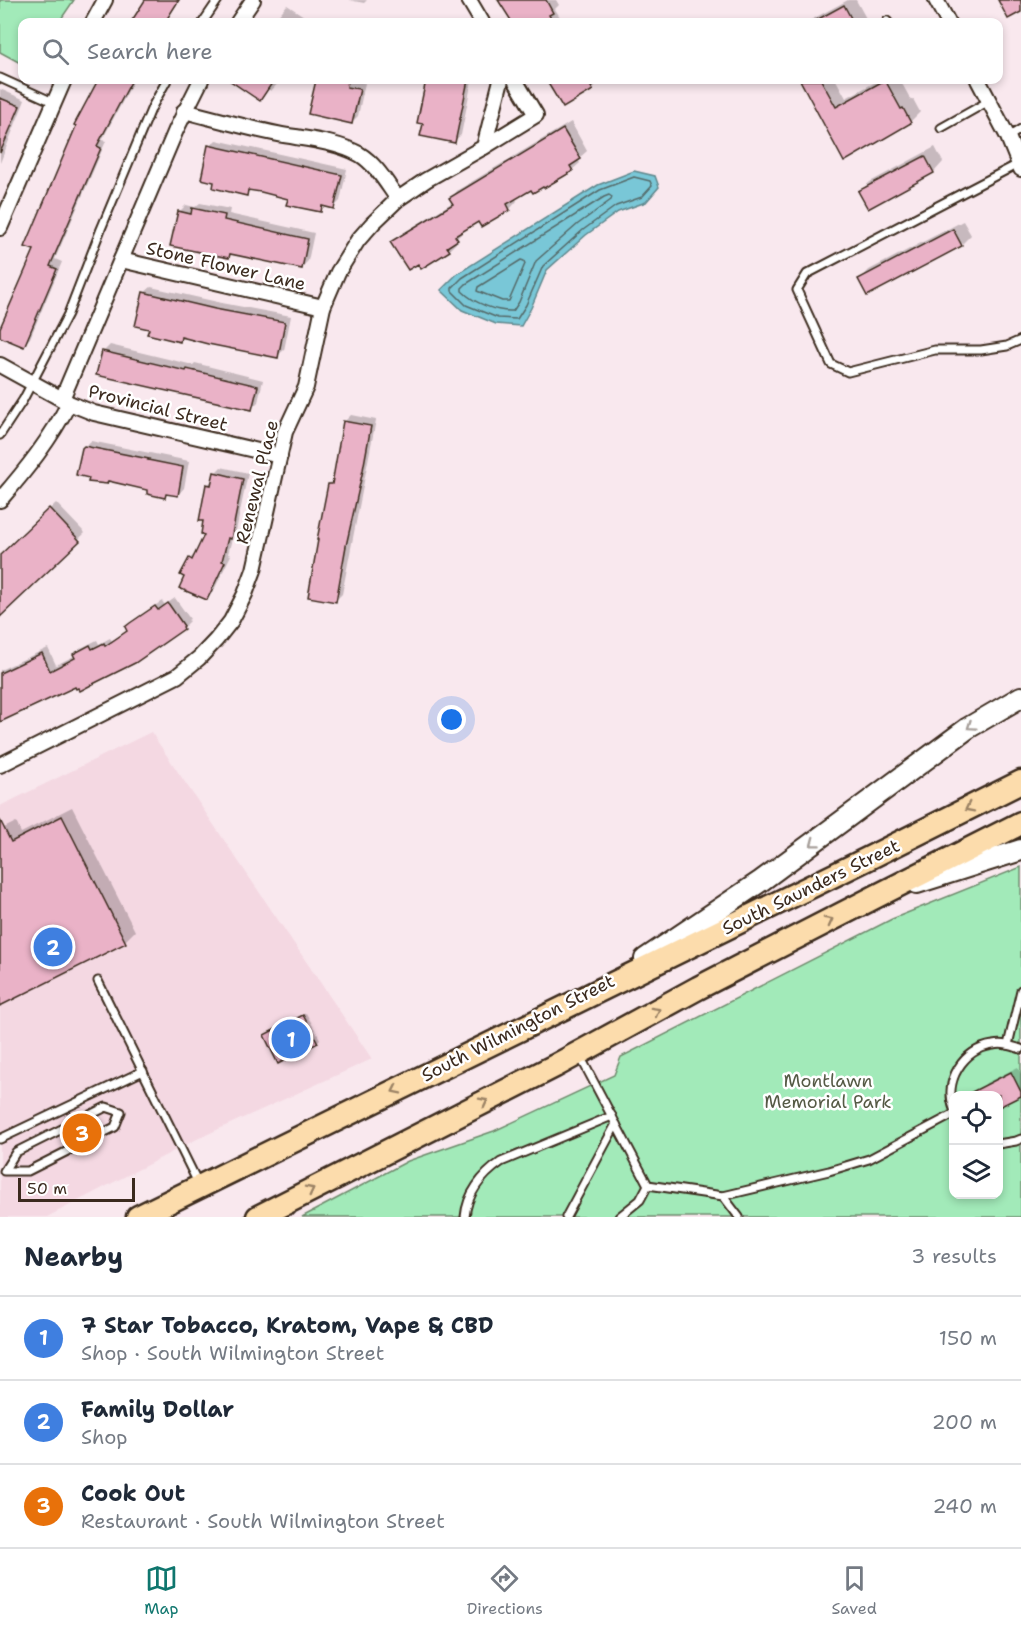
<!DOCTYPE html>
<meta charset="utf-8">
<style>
body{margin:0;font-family:"Shantell Sans",sans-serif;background:#f2f2f3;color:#1f2937}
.controls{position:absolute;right:18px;bottom:18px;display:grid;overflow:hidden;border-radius:12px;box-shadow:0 3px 9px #0003}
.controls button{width:54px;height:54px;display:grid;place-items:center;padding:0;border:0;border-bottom:2px solid #e0e1e3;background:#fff;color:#1f2937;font:30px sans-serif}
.scale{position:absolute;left:18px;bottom:15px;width:117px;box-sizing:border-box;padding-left:6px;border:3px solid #3b2a1e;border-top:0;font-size:16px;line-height:21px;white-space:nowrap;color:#3b2a1e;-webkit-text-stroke:4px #fff;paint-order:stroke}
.you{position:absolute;left:452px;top:720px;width:21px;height:21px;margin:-15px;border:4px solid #fff;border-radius:50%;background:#1a73e8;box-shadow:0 0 0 9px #1a73e833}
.badge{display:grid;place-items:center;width:39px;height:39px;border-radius:50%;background:#0f766e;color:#fff;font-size:20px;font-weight:700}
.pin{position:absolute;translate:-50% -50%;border:3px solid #fff;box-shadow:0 2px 6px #0006}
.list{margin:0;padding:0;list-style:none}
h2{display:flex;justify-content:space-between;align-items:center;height:78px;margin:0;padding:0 24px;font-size:26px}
h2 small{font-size:20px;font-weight:400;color:#747a83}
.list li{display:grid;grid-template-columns:39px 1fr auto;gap:18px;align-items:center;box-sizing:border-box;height:84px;padding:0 24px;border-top:2px solid #e0e1e3}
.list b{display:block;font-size:22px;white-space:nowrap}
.list p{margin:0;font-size:20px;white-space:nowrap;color:#747a83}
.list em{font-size:20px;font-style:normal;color:#747a83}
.icon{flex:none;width:33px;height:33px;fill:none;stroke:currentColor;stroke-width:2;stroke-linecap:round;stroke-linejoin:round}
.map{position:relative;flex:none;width:1021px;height:1217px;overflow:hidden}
.search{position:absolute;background:#fff;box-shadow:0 3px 9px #0003;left:18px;right:18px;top:18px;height:66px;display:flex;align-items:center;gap:15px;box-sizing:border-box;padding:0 21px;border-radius:12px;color:#747a83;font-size:22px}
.sheet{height:330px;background:#fff}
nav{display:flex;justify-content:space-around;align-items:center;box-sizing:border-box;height:84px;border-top:2px solid #e0e1e3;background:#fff;font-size:16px;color:#747a83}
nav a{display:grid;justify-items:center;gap:3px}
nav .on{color:#0f766e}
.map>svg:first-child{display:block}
</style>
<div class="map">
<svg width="1021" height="1217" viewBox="0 0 1021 1217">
<rect width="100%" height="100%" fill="#f9e8ee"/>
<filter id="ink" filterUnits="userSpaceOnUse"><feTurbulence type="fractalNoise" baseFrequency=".0167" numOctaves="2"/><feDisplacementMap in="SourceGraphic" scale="12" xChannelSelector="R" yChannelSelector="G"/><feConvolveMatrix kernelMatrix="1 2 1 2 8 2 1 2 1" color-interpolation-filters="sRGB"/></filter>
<g filter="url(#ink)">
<path fill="#f4d8e2" d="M151,732L372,1059L197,1139L47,1217H0V806Z"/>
<g fill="#a2eab9" stroke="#6e8a6c" stroke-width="1.5" fill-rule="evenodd">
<path d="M0,0H74L59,22H22V64L0,52Z"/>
<path d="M1021,867V1217H302L408,1161L494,1131L614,1075L621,1057L892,919ZM954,1096H998V1194H954Z"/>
</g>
<path fill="#79c7d7" stroke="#60888d" stroke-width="1.5" d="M634,171L655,176L659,187L646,202L618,212L586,235L547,270L531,308L521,326L496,324L462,310L441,290L457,274L598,185Z"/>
<g fill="#0003">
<path d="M147,0H180L164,22H129Z"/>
<path d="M349,0H367L364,3Z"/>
<path d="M500,0H556L559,5L555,9L563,22H514Z"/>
<path d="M848,0H856L868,22H807Z"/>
<path d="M287,5L313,22H273Z"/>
<path d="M100,80H134L102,140L106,141L55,259L62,262L30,338L23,345L0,335V332L36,249L78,125L76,124Z"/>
<path d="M234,80H281L271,91L268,89L260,99L233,81Z"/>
<path d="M317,80H353L365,83L358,116L352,122L310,113Z"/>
<path d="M428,80H472L461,135L454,141L425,123L419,121Z"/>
<path d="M548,80H597L599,82L592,89L564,106Z"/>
<path d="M801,80H836L846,98L879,80H900L911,100L913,99L920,112L910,122L844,160Z"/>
<path d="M0,89L25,100L0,163Z"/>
<path d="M571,122L587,151L578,159L580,163L572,170L532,188L515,198L517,201L510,209L482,225L478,220L463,229L464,231L455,240L456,243L449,250L392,242L400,235L453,202L451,198L458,190Z"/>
<path d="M216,140L347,169L340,201L334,207L325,205L320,210L289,197L252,189L247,194L216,181L210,146Z"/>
<path d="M935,147L943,162L934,172L860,191L870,182Z"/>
<path d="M200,203L230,209L229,214L314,233L308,261L301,268L232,253L228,256L179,212L186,205L195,207Z"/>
<path d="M963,221L971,235L961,245L860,280L869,270Z"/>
<path d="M151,287L222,303L291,316L284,350L277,356L184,336L180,340L150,328L144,293Z"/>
<path d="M110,345L193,365L195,363L263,380L258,402L252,408L103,352Z"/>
<path d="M351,415L376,420L342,594L335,601L329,484L334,479L344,422Z"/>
<path d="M91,441L189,461L184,488L178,495L168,493L165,496L149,489L109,480L107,483L83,448Z"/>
<path d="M221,467L248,473L236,531L233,535L228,554L231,555L213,592L207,599L190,559L196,552L206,533L208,485L214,478L215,473Z"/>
<path d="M56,503L85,533L0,615V557Z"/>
<path d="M175,598L190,619L188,620L190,621L183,628L134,662L76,685L0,720V670L48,648L56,665L76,655L75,654L81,648L97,640L99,644L110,638L112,641L128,630L133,621L138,617L162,601L165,605Z"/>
<path d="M72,807L135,931L125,941L0,1004V832L4,828L16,822L21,833Z"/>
<path d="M306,1013L320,1039L317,1042L266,1035Z"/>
<path d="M1018,1067L1021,1074V1094L998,1106V1096H983L980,1090L986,1083Z"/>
</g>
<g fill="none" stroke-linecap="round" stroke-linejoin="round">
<g stroke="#546968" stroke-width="1.5">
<path d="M634,177L650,181L652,186L642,197L616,206L583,230L543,266L526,305L517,319L498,318L466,305L452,291V288L462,278L600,190Z"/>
<path d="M609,195L612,197L611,200L578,224L536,261L519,302L513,311C496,312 474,303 462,291V288L466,284L604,197Z"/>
<path d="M521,260L524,261L525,264L509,301H502L477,291L478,287Z"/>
</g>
</g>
<g fill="#eab2c7" stroke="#3b2a1e" stroke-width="1.5">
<path d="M145,0H179L165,22H131Z"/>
<path d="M498,0H546L553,13L549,15L553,22H512Z"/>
<path d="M998,0H1021V12L1008,19Z"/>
<path d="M844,5L853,22H813Z"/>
<path d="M98,80H132L97,146L101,148L50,266L57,269L24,347L0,337V328L34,250L25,247L76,126L74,125Z"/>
<path d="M229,80H274L260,101Z"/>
<path d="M316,80L329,82V80H341L348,81L347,87L360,89L352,124L308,114Z"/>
<path d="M426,80H468L455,143L420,136L423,124L417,123Z"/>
<path d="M546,80H587L593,90L563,108Z"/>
<path d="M800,80H821L836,107L885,80L901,109L903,108L911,123L844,162Z"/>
<path d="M0,98L20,106L0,153Z"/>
<path d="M563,129L581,159L570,166L573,171L544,188L543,187L533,193L531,190L507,204L510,210L481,227L478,222L455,236L458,240L447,247L450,251L421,269L418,264L408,270L390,242L453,204L449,198Z"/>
<path d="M208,145L342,175L334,209L322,206L321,212L286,205L288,199L261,192L248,190L247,196L213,188L214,182L201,179Z"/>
<path d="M925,156L934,173L868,209L858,191Z"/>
<path d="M192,208L225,215L224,220L308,239L302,269L230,254L229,258L170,246L178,211L191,214Z"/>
<path d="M953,229L962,246L867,296L858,279Z"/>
<path d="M143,292L215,309L285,322L278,358L208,344L181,337L180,342L147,334L149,329L135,326Z"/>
<path d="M102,351L186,371L187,369L258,386L252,410L96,375Z"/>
<path d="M343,421L371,426L363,470L346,546L336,602L308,597L318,540H317L328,484H332Z"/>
<path d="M84,446L149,459L148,460L183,467L178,496L166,494L165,498L147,494V490L108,481L107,484L88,482L89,478L76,475L82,448Z"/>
<path d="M214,472L243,479L231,539L228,538L222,561L225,562L207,600L179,588L184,577L180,575L189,558L192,560L204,535L201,534L203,521H199L206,484L211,485Z"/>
<path d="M49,508L80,541L0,617V555Z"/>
<path d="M168,603L184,626L183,627L184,629L135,663L93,684L80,691L78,688L76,689L75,687L0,722V673L42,653L50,671L75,658L73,654L90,645L92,649L104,643L105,646L127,631L125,627L130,623L155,606L158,610Z"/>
<path d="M62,816L126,943L0,1006V820L11,842Z"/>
<path d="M303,1015L318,1043L278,1064L264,1035Z"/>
<path d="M1011,1072L1021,1092V1096L999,1107V1095H966Z"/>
</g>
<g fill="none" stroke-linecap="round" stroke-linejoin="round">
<g stroke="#3b2a1e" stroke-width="11">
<g id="service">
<path d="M887,21L888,22"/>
<path d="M203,22L218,0"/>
<path d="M0,78L53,102"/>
<path d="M941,128L989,101"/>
<path d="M1008,137L1021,129"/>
<path d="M1018,164L807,274L797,290L831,364L848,372L935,350H981L1007,346L1021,340"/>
<path d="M0,435L23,400L68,314L101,229L152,107L167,80"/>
<path d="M98,981L198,1183"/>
<path d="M1008,1045L1021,990"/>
<path d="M580,1056L648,1185L723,1196L829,1171L869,1159L954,1114"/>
<path d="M106,1107L121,1112L115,1127L28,1171H4L16,1152Z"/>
<path d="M954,1109C943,1082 963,1049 993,1045C1003,1043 1012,1046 1021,1049"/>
<path d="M0,1139L143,1071"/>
<path d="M998,1144L1016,1141L1021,1139"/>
<path d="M723,1196L739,1217"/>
<path d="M465,1217C467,1194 482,1175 501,1162L612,1116"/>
<path d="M566,1217L616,1124"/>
<path d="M619,1217L640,1200L648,1185"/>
</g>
</g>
<g stroke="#3b2a1e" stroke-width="18">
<g id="minor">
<path d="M469,0L482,22"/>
<path d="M936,0L948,22"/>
<path d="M93,22L105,0"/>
<path d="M238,22L253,0"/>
<path d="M978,80L1008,137L1021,169"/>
<path d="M184,111C216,119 247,128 278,134C304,139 335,141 359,154C376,164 387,184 398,199"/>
<path d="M484,147L536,115L515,80"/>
<path d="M0,228L64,80"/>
<path d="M121,260L323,307"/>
<path d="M0,365L69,403L94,413L280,456"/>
<path d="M62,399L176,130L201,80"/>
<path d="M0,500C26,470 51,439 69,403"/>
<path d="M0,765L177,676L199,658L216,640L231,621L245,594L254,570L285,432L306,387L323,307L338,272L358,240L373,223L398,199L426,180L484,147L501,80"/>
</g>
</g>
<g stroke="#3b2a1e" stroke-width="24">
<g id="secondary">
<path d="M917,883L1021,850"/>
<path d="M645,959L761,881L968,728L1021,697"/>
</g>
</g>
<g stroke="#3b2a1e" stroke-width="27">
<g id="trunk">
<path d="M138,1217L867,859L1021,782"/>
<path d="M258,1217L555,1066L698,988L875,897L1021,823"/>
</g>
</g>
<use href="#service" stroke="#fff" stroke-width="7"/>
<use href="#minor" stroke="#fff" stroke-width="14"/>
<use href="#secondary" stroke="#fff" stroke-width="20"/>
<use href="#trunk" stroke="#fcdcac" stroke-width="22"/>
</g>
<defs><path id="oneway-chevron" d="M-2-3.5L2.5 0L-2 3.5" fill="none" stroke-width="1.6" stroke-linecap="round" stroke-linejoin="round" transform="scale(1.5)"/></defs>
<g stroke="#a79f9a">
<use href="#oneway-chevron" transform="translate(971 726) rotate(146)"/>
<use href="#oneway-chevron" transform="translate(814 843) rotate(143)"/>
</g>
<g stroke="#9c8365">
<use href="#oneway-chevron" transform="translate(969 808) rotate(153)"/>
<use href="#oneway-chevron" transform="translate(829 921) rotate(-28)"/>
<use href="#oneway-chevron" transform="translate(656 1011) rotate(-29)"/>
<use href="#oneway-chevron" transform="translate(396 1090) rotate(154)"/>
<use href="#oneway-chevron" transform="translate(484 1102) rotate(-27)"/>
<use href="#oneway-chevron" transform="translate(310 1190) rotate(-27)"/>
</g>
</g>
<g text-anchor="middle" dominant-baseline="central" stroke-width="5" stroke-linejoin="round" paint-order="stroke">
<g font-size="18" fill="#3b2a1e" stroke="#fff">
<text transform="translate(226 266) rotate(13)">Stone Flower Lane</text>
<text transform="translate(158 408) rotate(14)">Provincial Street</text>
<text transform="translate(257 482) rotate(-76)">Renewal Place</text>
<text transform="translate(811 887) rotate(-26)">South Saunders Street</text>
<text transform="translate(518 1028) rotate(-27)">South Wilmington Street</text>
</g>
<g font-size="18" fill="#555a45" stroke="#fff">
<text x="828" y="1081">Montlawn<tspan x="828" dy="21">Memorial Park</tspan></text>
</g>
</g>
</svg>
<div class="controls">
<button><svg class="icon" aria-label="locate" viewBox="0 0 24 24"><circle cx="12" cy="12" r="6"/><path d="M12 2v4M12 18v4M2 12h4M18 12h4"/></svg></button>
<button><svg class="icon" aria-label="layers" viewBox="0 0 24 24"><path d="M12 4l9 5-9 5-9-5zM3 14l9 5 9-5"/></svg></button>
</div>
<div class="scale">50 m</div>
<div class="you"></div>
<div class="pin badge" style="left:291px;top:1039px;background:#3f7fe0">1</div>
<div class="pin badge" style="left:53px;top:947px;background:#3f7fe0">2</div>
<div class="pin badge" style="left:82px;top:1133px;background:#e8710a">3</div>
<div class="search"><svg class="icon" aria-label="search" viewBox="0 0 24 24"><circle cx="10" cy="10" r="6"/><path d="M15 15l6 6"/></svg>Search here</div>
</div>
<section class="sheet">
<h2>Nearby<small>3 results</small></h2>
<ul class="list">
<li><span class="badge" style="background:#3f7fe0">1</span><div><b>7 Star Tobacco, Kratom, Vape &amp; CBD</b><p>Shop · South Wilmington Street</p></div><em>150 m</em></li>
<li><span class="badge" style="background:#3f7fe0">2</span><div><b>Family Dollar</b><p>Shop</p></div><em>200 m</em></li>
<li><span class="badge" style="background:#e8710a">3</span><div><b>Cook Out</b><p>Restaurant · South Wilmington Street</p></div><em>240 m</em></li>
</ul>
</section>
<nav>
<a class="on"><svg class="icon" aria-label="map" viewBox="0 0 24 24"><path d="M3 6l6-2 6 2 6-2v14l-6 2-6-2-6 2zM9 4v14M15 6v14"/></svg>Map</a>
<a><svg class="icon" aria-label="directions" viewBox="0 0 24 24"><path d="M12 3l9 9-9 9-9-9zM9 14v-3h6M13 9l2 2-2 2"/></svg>Directions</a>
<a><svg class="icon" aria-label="saved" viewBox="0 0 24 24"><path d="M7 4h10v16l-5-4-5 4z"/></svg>Saved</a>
</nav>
